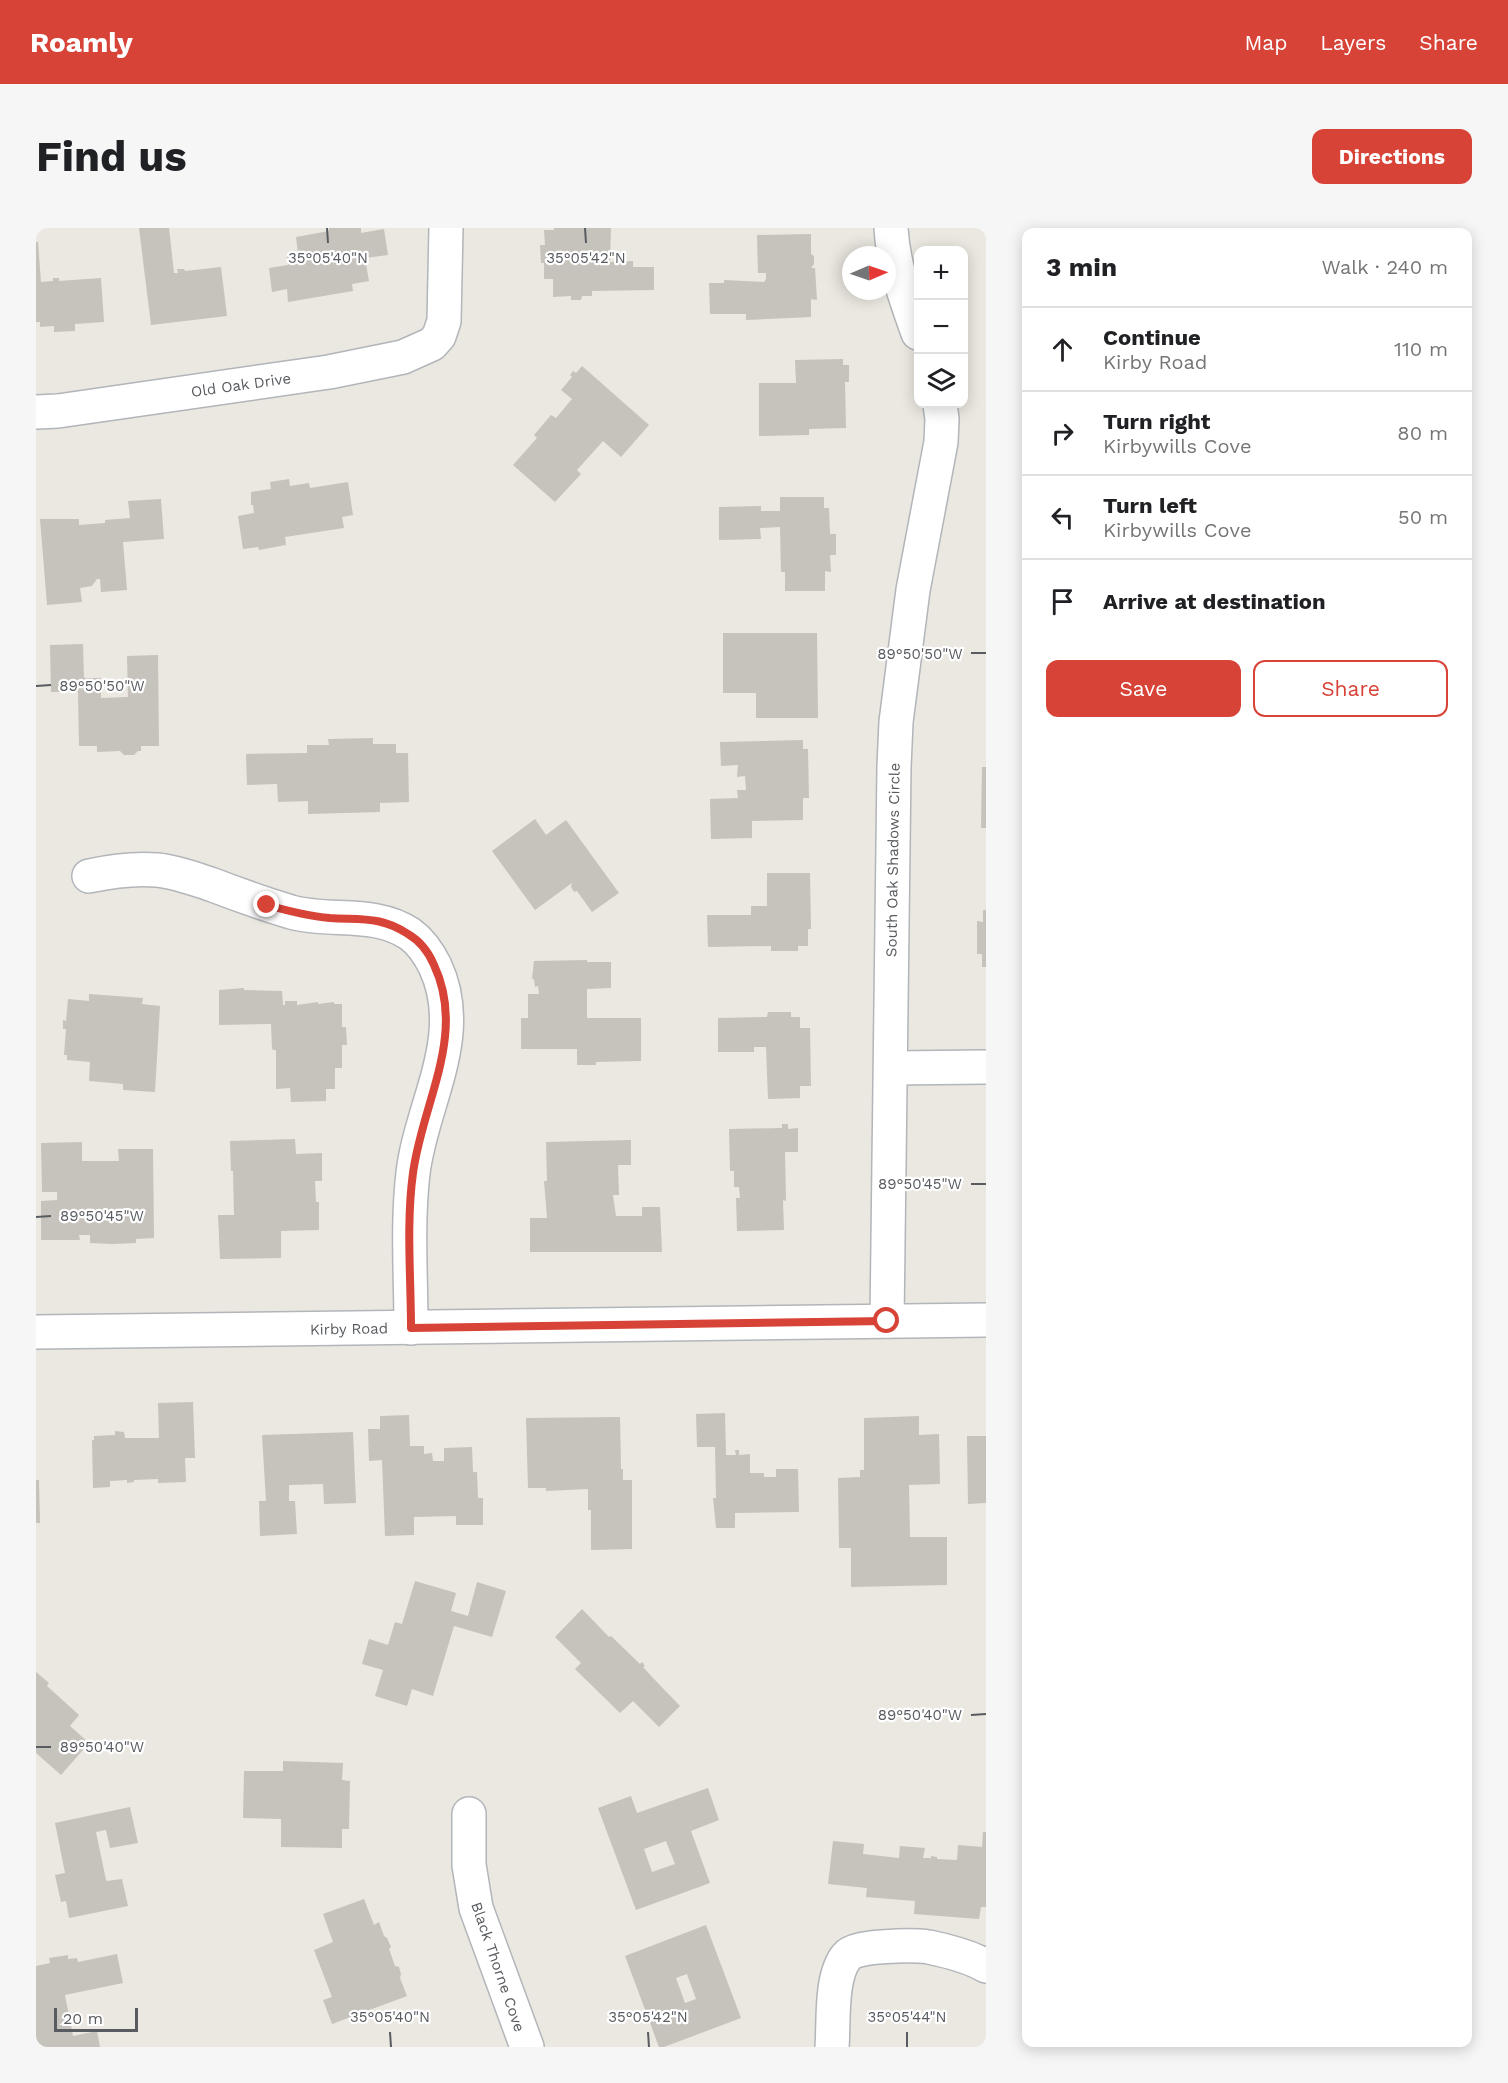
<!DOCTYPE html>
<meta charset="utf-8">
<style>
body{margin:0;font-family:"Work Sans",sans-serif;background:#f6f6f6;color:#202124}
.controls{position:absolute;right:18px;top:18px;display:grid;overflow:hidden;border-radius:12px;box-shadow:0 3px 15px #0003}
.controls button{width:54px;height:54px;display:grid;place-items:center;padding:0;border:0;border-bottom:2px solid #e0e0e0;background:#fff;color:#202124;font:30px sans-serif}
.compass{position:absolute;left:806px;top:18px;width:54px;height:54px;border-radius:50%;background:#fff;box-shadow:0 3px 15px #0003;rotate:88deg}
.scale{position:absolute;left:18px;bottom:15px;width:84px;box-sizing:border-box;padding-left:6px;border:3px solid #585b5f;border-top:0;font-size:16px;line-height:21px;white-space:nowrap;color:#585b5f;-webkit-text-stroke:4px #fff;paint-order:stroke}
.stop{position:absolute;width:18px;height:18px;margin:-14px;border:4px solid #d84337;border-radius:50%;background:#fff}
.stop.end{background:#d84337;border-color:#fff;box-shadow:0 2px 6px #0008}
.list{margin:0;padding:0;list-style:none}
h2{display:flex;justify-content:space-between;align-items:center;height:78px;margin:0;padding:0 24px;font-size:26px}
h2 small{font-size:20px;font-weight:400;color:#757577}
.list li{display:grid;grid-template-columns:39px 1fr auto;gap:18px;align-items:center;box-sizing:border-box;height:84px;padding:0 24px;border-top:2px solid #e0e0e0}
.list b{display:block;font-size:22px;white-space:nowrap}
.list p{margin:0;font-size:20px;white-space:nowrap;color:#757577}
.list em{font-size:20px;font-style:normal;color:#757577}
.actions{display:flex;gap:12px;padding:18px 24px}
.actions a{flex:1;padding:14px 0;border:2px solid #d84337;border-radius:12px;text-align:center;font-size:21px;color:#d84337}
.actions .main{background:#d84337;color:#fff}
.icon{flex:none;width:33px;height:33px;fill:none;stroke:currentColor;stroke-width:2;stroke-linecap:round;stroke-linejoin:round}
.map{position:relative;flex:none;width:950px;height:1819px;overflow:hidden;border-radius:12px}
header{display:flex;align-items:center;gap:36px;box-sizing:border-box;height:84px;padding:0 30px;background:#d84337;color:#fff}
header strong{font-size:28px}
nav{display:flex;gap:33px;margin-inline-start:auto;font-size:21px}
.intro{display:flex;align-items:center;justify-content:space-between;box-sizing:border-box;height:144px;padding:0 36px}
h1{margin:0;font-size:42px}
.button{padding:15px 27px;border-radius:12px;background:#d84337;color:#fff;font-size:21px;font-weight:700}
main{display:flex;gap:36px;padding:0 36px}
aside{flex:1;background:#fff;border-radius:12px;box-shadow:0 3px 15px #0003}
.map>svg:first-child{display:block}
</style>
<header>
<strong>Roamly</strong>
<nav><a>Map</a><a>Layers</a><a>Share</a></nav>
</header>
<div class="intro"><h1>Find us</h1><a class="button">Directions</a></div>
<main>
<div class="map">
<svg width="950" height="1819" viewBox="0 0 950 1819">
<rect width="100%" height="100%" fill="#eae8e0"/>
<g fill="#c6c2bc" fill-rule="evenodd">
<path d="M103,0H133L138,45H142L141,41H148L149,43L185,39L191,88L115,97Z"/>
<path d="M293,0H325V5L348,1L352,27L329,30L333,53L316,56L317,63L252,74L251,61L236,64L233,40L252,37L251,28L262,26L260,9L293,3Z"/>
<path d="M518,0H575L574,34L597,33V39H618V62L556,63V68H546L545,72H535V68L517,69V51H508V35H505L504,17H509L508,2H518Z"/>
<path d="M775,6V26L778,28V36L775,40H779L781,72L775,71V89L710,92V86H674L673,55H688V52L728,54L730,51V45H722L721,7Z"/>
<path d="M0,14H2L5,54L17,53V50H23V53L65,50L68,94L39,96V103L18,104V98L4,99V94H0Z"/>
<path d="M807,131V137H813V154H809L810,200L773,201V207L723,208V155H760L759,132Z"/>
<path d="M546,138L613,197L585,229L567,213L541,242L545,246L519,274L477,237L501,210L498,207L515,187L520,190L536,171L525,162L536,149L534,147L537,143L540,145Z"/>
<path d="M253,251L254,258L273,255L274,260L312,254L317,287L306,289L308,300L249,309L250,317L223,322L222,319L207,321L202,288L218,285L217,277H215V264L235,261L234,254Z"/>
<path d="M744,269H788V280H793L794,306H800V327H794L795,344L789,343V363H749V344H745L744,299L724,300L725,311L683,312V279L725,278V283H744Z"/>
<path d="M125,271L128,311L87,314L91,362L65,364L64,351H61L56,358L44,360L46,374L11,377L4,291H43V297L69,295V292L94,290L92,273Z"/>
<path d="M687,405H781L782,490H720V465H687Z"/>
<path d="M47,416L48,450H65V470L92,469L91,428L122,427L123,518H105V523H102L98,527H88L84,523L61,524V518H43L42,464H15L14,417Z"/>
<path d="M337,510V516H360V525H372L373,574L344,575V584L272,586V573L242,574L241,556L211,557L210,526L271,525V517H293L292,511Z"/>
<path d="M767,512V521H772L773,570H767V592L716,593V610L675,611L674,571L702,570L701,562H710L709,548L701,549L702,537L685,538L684,514Z"/>
<path d="M946,539H950V600H945Z"/>
<path d="M499,591L510,607L530,592L583,665L556,684L541,663L538,664L535,659L536,655L499,682L456,623Z"/>
<path d="M731,645H774L775,701H772V718H762V723H735V718L672,719L671,687H715V678H731Z"/>
<path d="M947,682H950V739H946V726H941V693L947,694Z"/>
<path d="M551,732V734H575V760L551,761V790H605V833L560,834V837H541V821H485V790H492V766H503L502,758L499,759L498,751H496L498,733Z"/>
<path d="M208,760V762L246,763L247,777H249V773H261V777L282,774V776L298,774V776H306V799H310L311,817H306V840H299V861H290V873L255,874L254,860L240,861V822H237L236,820L235,796L183,797V762Z"/>
<path d="M53,766L107,770L106,776L124,778L119,864L87,862V856L53,853L54,834L31,832V827H28L30,801H27V792L30,793L32,771L53,773Z"/>
<path d="M732,784H755V789H764V800H774L775,858H764V870L732,871L730,819H718V824H682V790L731,789Z"/>
<path d="M746,896H752V901L762,900V924H749L750,973L747,972L748,1002L701,1003L700,970H704L703,959H698V943H694L693,901L746,900Z"/>
<path d="M259,911L260,926L286,925V953H279L280,974H283V1002L245,1003V1030L184,1031L182,987H198L197,943H195L194,913Z"/>
<path d="M595,912V937H582L583,967H577L580,988H606V979H624L626,1024H494V990H511L508,953H511L510,914Z"/>
<path d="M46,914V933H83L82,921H117L118,1010L100,1011V1015L77,1016L54,1015V1007H43L44,1012H5V973L21,972V964H6L5,915Z"/>
<path d="M157,1174L159,1230H149L150,1254L122,1255V1251L98,1252V1254L91,1255V1252L74,1253V1259L57,1260L56,1212H58V1208L79,1207V1203L88,1204L89,1210H123L122,1175Z"/>
<path d="M689,1185L690,1227H700L699,1222H703V1227L714,1226V1245H728V1249H740V1241H762L763,1284L699,1285V1300H680L677,1270H680L679,1219H661L660,1186Z"/>
<path d="M373,1187L374,1218H388V1226L396,1225L397,1233H408V1220L436,1219L437,1244H441L442,1270H447V1297H420V1288L378,1289V1307L349,1308L346,1232L333,1233L332,1201H344V1188Z"/>
<path d="M883,1188V1207L903,1206L904,1256L873,1257L874,1309H911V1357L815,1359V1320H803L802,1250L824,1249V1242H828V1190Z"/>
<path d="M584,1189L585,1241H587V1252H596V1321L555,1322V1282H552V1261L510,1263V1260H492L490,1190Z"/>
<path d="M317,1204L320,1275L288,1276L287,1256L253,1257V1273H259L261,1306L224,1308L223,1273H230L226,1207Z"/>
<path d="M931,1208H950V1275L932,1276Z"/>
<path d="M0,1252H3L4,1295H0Z"/>
<path d="M379,1353L420,1365L415,1383L432,1388L441,1354L470,1363L456,1409L418,1398L397,1468L376,1461L371,1478L339,1468L347,1442L326,1436L333,1411L352,1417L359,1394L366,1396Z"/>
<path d="M546,1381L573,1409L575,1408L604,1436L606,1434L609,1438L607,1439L618,1451L644,1478L623,1499L597,1473L584,1485L539,1441L545,1435L519,1409Z"/>
<path d="M0,1444L13,1455L11,1458L43,1487L34,1498L53,1515L25,1547L0,1525Z"/>
<path d="M247,1533L307,1535L306,1552L314,1553L313,1601H306V1620L245,1619V1591L207,1590L208,1543H247Z"/>
<path d="M672,1560L683,1592L655,1603L674,1655L600,1682L562,1580L595,1568L601,1585ZM630,1613L639,1636L616,1644L608,1621Z"/>
<path d="M94,1579L102,1615L74,1620L70,1602L60,1604L70,1652L71,1653L86,1651L92,1678L33,1690L30,1673L25,1674L19,1647L29,1645L19,1595Z"/>
<path d="M947,1604H950V1679H945L943,1691L878,1686L879,1673L830,1669L831,1660L792,1656L797,1613L828,1616L827,1626L863,1630L864,1618L889,1620L887,1630H895V1628L901,1629V1631L921,1632L922,1617L946,1619Z"/>
<path d="M328,1671L338,1697L343,1694L348,1708L351,1710L355,1719L353,1721L359,1738L363,1739L365,1746L364,1750L371,1768L296,1796L287,1772L296,1769L278,1722L297,1714L287,1686Z"/>
<path d="M670,1697L705,1790L628,1819H623L589,1728ZM651,1746L660,1771L649,1775L640,1750Z"/>
<path d="M81,1726L87,1755L29,1767L37,1808L61,1803L64,1819H0V1738L14,1735L13,1730L32,1727V1731L41,1730L42,1734Z"/>
</g>
<g fill="none" stroke-linecap="round" stroke-linejoin="round">
<g stroke="#b2b5b9" stroke-width="36">
<g id="minor">
<path d="M855,0C857,37 870,71 882,105"/>
<path d="M0,184L22,183L293,144L367,129L396,116L403,108L408,93L410,0"/>
<path d="M53,648C76,643 98,640 121,642C141,644 159,651 177,657C203,667 229,676 255,684C295,695 338,682 374,706C385,714 393,726 399,738C432,808 385,876 377,945C371,996 375,1049 375,1100"/>
<path d="M855,840L950,839"/>
<path d="M851,1093L858,539L860,494L877,362L905,214L906,191L904,176"/>
<path d="M0,1104L950,1092"/>
<path d="M433,1586V1637L440,1680L491,1819"/>
<path d="M796,1819C798,1794 794,1748 811,1728C819,1717 878,1717 893,1719C912,1723 933,1728 950,1738"/>
</g>
</g>
<use href="#minor" stroke="#fff" stroke-width="33"/>
</g>
<g fill="none" stroke-linecap="round" stroke-linejoin="round">
<path stroke="#d84337" stroke-width="8" d="M231,677C252,683 272,688 294,690C325,692 345,688 372,706C384,713 393,725 398,737C431,807 386,875 377,945C370,996 375,1049 375,1100L851,1093"/>
</g>
<path fill="none" stroke="#585b5f" stroke-width="2" d="M291,0L292,15M549,0L550,15M935,425H950M0,458L15,457M935,956H950M0,989L15,988M935,1487L950,1486M0,1519H15M354,1804L355,1819M612,1804L613,1819M871,1804V1819"/>
<g text-anchor="middle" dominant-baseline="central" stroke-width="4.5" stroke-linejoin="round" paint-order="stroke">
<g font-size="15" fill="#585b5f" stroke="#fff">
<text transform="translate(205 157) rotate(-8)">Old Oak Drive</text>
<text transform="translate(857 632) rotate(-89)">South Oak Shadows Circle</text>
<text transform="translate(313 1101) rotate(-1)">Kirby Road</text>
<text transform="translate(462 1739) rotate(71)">Black Thorne Cove</text>
</g>
</g>
<g font-size="15" text-anchor="middle" fill="#585b5f" stroke="#fff" stroke-width="4.5" stroke-linejoin="round" paint-order="stroke">
<text x="292" y="35">35°05'40"N</text>
<text x="550" y="35">35°05'42"N</text>
<text x="884" y="431">89°50'50"W</text>
<text x="66" y="463">89°50'50"W</text>
<text x="884" y="961">89°50'45"W</text>
<text x="66" y="993">89°50'45"W</text>
<text x="884" y="1492">89°50'40"W</text>
<text x="66" y="1524">89°50'40"W</text>
<text x="354" y="1794">35°05'40"N</text>
<text x="612" y="1794">35°05'42"N</text>
<text x="871" y="1794">35°05'44"N</text>
</g>
</svg>
<div class="controls">
<button>+</button>
<button>−</button>
<button><svg class="icon" aria-label="layers" viewBox="0 0 24 24"><path d="M12 4l9 5-9 5-9-5zM3 14l9 5 9-5"/></svg></button>
</div>
<svg class="compass" viewBox="-18 -18 36 36"><path d="M0-13l5 13h-10z" fill="#e53935"/><path d="M0 13l5-13h-10z" fill="#757577"/></svg>
<div class="scale">20 m</div>
<div class="stop" style="left:851px;top:1093px"></div>
<div class="stop end" style="left:231px;top:677px"></div>
</div>
<aside>
<h2>3 min<small>Walk · 240 m</small></h2>
<ul class="list">
<li><svg class="icon" aria-label="ahead" viewBox="0 0 24 24"><path d="M12 20V5M6 11l6-6 6 6"/></svg><div><b>Continue</b><p>Kirby Road</p></div><em>110 m</em></li>
<li><svg class="icon" aria-label="right" viewBox="0 0 24 24"><path d="M7 20v-9h11M14 6l5 5-5 5"/></svg><div><b>Turn right</b><p>Kirbywills Cove</p></div><em>80 m</em></li>
<li><svg class="icon" aria-label="left" viewBox="0 0 24 24"><path d="M17 20v-9H6M10 6l-5 5 5 5"/></svg><div><b>Turn left</b><p>Kirbywills Cove</p></div><em>50 m</em></li>
<li><svg class="icon" aria-label="arrive" viewBox="0 0 24 24"><path d="M6 21V4h12l-3 4 3 4H6"/></svg><div><b>Arrive at destination</b></div></li>
</ul>
<div class="actions"><a class="main">Save</a><a>Share</a></div>
</aside>
</main>
